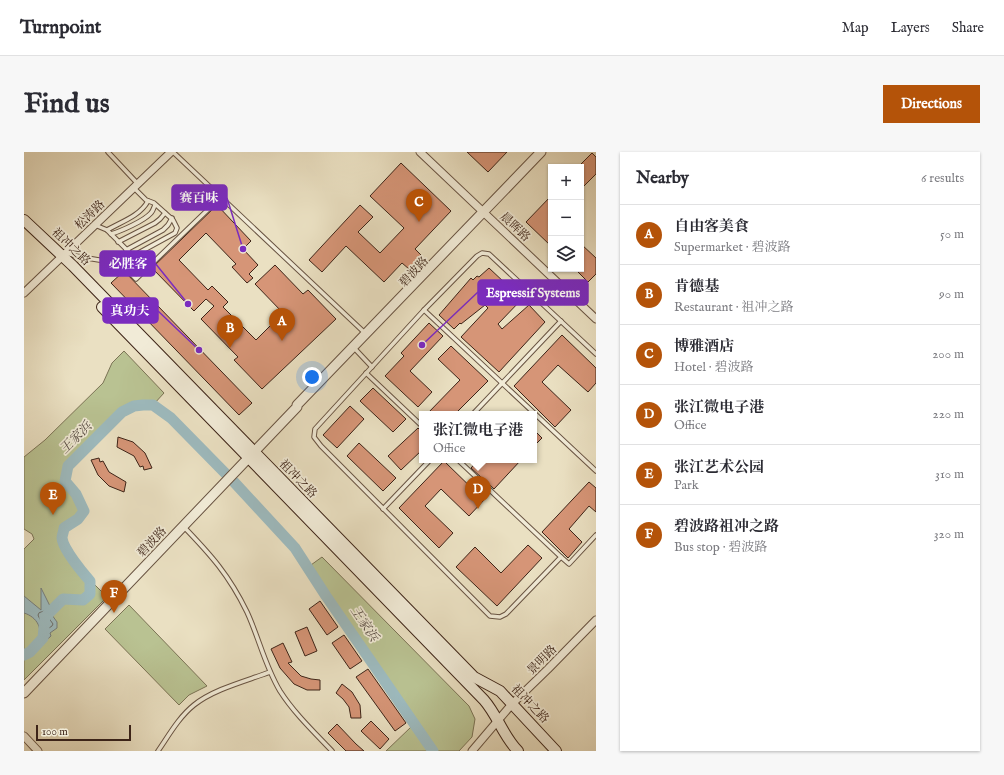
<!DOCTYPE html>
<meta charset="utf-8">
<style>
body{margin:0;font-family:"IM FELL English","Noto Serif SC",serif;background:#f7f7f7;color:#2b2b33}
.controls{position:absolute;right:12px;top:12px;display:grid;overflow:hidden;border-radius:0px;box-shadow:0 1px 3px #0004}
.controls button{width:36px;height:36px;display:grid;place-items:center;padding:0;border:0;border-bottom:1px solid #e1e1e2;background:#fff;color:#2b2b33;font:20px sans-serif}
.scale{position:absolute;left:12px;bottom:10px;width:95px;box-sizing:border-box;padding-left:4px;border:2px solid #3d2418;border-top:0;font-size:11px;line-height:14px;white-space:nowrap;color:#3d2418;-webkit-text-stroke:3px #f1ebd7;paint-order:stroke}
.you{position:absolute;left:288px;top:225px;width:14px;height:14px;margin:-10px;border:3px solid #fff;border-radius:50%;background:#1a73e8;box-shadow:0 0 0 6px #1a73e833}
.badge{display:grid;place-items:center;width:26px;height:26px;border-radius:50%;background:#b45309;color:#fff;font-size:13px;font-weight:700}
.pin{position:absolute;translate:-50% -33px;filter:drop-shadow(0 1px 2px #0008)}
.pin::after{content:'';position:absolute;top:21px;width:14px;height:12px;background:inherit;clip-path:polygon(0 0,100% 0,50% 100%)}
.popup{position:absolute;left:395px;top:259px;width:118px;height:52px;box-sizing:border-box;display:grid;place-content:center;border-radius:0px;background:#fff;filter:drop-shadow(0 1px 3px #0005);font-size:13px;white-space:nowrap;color:#7c7c81}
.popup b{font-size:15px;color:#2b2b33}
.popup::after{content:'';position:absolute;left:50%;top:100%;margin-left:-8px;border:8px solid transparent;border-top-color:#fff}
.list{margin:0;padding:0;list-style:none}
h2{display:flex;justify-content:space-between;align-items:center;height:52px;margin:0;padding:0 16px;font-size:17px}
h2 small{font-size:13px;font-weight:400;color:#7c7c81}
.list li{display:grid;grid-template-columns:26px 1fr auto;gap:12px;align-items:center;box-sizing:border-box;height:60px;padding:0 16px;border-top:1px solid #e1e1e2}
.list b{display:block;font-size:15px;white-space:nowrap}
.list p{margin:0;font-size:13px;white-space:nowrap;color:#7c7c81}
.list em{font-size:13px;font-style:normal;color:#7c7c81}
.icon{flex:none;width:22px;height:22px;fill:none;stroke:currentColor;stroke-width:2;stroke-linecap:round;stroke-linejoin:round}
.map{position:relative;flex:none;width:572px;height:599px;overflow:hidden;border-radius:0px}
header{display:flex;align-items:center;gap:24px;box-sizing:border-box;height:56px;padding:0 20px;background:#fff;border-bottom:1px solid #e1e1e2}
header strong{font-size:19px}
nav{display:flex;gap:22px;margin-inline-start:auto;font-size:14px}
.intro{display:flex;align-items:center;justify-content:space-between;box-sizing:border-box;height:96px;padding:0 24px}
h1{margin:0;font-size:28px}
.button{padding:10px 18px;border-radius:0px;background:#b45309;color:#fff;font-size:14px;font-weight:700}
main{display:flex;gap:24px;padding:0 24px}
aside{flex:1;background:#fff;border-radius:0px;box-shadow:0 1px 3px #0004}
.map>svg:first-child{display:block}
</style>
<header>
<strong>Turnpoint</strong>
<nav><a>Map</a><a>Layers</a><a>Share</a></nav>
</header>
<div class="intro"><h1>Find us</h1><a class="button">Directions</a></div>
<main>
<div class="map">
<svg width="572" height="599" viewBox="0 0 572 599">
<rect width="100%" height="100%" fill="#eae0c2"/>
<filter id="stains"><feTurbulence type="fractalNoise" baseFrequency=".005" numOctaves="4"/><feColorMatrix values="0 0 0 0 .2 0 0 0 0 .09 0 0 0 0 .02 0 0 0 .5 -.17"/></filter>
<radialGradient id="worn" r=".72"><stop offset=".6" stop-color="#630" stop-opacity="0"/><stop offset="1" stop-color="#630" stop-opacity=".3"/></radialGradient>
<g fill="#b9c292" stroke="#7b7355">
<path d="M100,199L140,241L129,253L110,254L98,260L44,314L41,329L52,342L60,359L54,367L40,376L38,387L47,406L57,419L83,445L0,528V397L10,387L8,382L0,377V305L21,288L79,231L88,211Z"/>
<path d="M298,405L445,554L451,567L448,585L435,599H362L387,575L280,418Z"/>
<path d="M105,453L183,534L165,543L155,553L81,477Z"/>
</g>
<path fill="#9dbabe" stroke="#777e7c" d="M17,436L26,454L28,463L33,470V476L26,481L27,484L16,494L13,490C20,477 13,465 0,461V444L17,458Z"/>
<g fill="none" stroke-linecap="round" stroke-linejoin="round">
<path stroke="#6d6f6b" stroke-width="1" d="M21,459H23L24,465L29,472L28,474L22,478L20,477L14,463L15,461Z"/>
<g stroke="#9dbabe" stroke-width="11">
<path d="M210,330L271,396L302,444L409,599"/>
<path d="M0,503L6,500L19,486L21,465L39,447L59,448L66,442V429C59,421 39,397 38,386C38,383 40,379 40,376L54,367L60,359L52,342L41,329L44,314L98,260L110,254L119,253H129L147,266L202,322"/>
</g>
</g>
<g fill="#d69577" stroke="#3d2418">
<path d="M443,0H483L464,20Z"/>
<path d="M568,1L572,5V22L557,37V12Z"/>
<path d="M377,11L427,59L391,97L398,104L385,117L378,111L360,130L322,94L298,120L285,108L336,53L349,65L334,80L356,101L380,76L346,44Z"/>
<path d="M527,44V94L502,70Z"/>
<path d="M193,53L227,89L219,97L234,113L225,122L229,126L223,131L208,115L212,112L182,81L155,108L184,138L188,134L204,150L199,155L232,188L259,161L231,132L251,113L279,142L284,138L312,167L238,237L210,208L214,205L177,167L190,154L182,147L170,159L128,116Z"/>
<path d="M557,92L572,106V122L564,130L551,117H557Z"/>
<path d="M465,116L498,147L474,172L478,177L505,153L521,170L475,220L437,185L464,156L461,153L437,172L436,171L430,177L415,163L447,126L449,128L453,124L455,125Z"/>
<path d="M100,119L228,251L215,263L87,131Z"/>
<path d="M405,171L419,184L386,219L408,240L394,255L361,224L380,204L377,201Z"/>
<path d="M538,183L572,216V231L564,240L534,213L518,230L547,258L531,275L490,234Z"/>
<path d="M427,194L464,229L431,262H403L436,228L414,207Z"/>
<path d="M349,236L382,267L369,280L336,249Z"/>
<path d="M326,254L340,267L313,296L299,283Z"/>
<path d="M394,276L398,280V298L377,318L364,304Z"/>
<path d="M510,278L518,286L510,294Z"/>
<path d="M94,285L109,290L121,301L128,316L120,318L119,314L116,315L110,304L93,295Z"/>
<path d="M335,291L372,326L359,339L323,304Z"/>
<path d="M75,306L76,310L79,309L85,320L102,330L100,340L85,334L74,323L67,308Z"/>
<path d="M454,308H497L470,337L447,316Z"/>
<path d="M420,309L460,348L445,364L417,337L401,354L429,381L415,396L375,356Z"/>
<path d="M565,330L572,336V360L565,354L545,377L558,390L544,406L518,380Z"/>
<path d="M504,393L518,406L473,454L432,415L451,395L477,421Z"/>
<path d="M296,449L314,475L303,483L285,457Z"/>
<path d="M283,475L293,499L281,504L271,480Z"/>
<path d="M320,483L338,509L326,517L308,491Z"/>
<path d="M259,491L268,510L264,511L277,524L287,527L296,528V538H283L270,532L256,516L247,497Z"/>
<path d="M344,517L382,571L371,579L332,525Z"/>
<path d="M318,532L328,540L336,553L337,566H327L325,555L319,547L312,541Z"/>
<path d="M347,569L365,587L356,597L337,579Z"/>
<path d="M313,572L332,592L340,599H322L304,581Z"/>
</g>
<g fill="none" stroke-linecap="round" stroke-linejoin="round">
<g stroke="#685342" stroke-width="5.5">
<g id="service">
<path d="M84,0L114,32"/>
<path d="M149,0L342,182"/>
<path d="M71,73L83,78L109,104L151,81L153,76L149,68L130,51L122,48L110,36"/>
<path d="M83,78C97,70 116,64 124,49"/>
<path d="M87,82C97,79 120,69 127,61C129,59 130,55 131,53"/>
<path d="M94,90L131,71L136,67L141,61"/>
<path d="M102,98L139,78L144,73L148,66"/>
<path d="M42,101L57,105L87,110L99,113L112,127L197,45"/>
<path d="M400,158L572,319"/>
<path d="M332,198L348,215"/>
<path d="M342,221L398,274"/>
<path d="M449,262L537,169"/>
<path d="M434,308L537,405L482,462L476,465L466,464L297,294L290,285L291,277L400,158L453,104L458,101L465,102L572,202"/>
<path d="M359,357L406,308"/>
<path d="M159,374C187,403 205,423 223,460C235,486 241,514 256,539C270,561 290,580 308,599"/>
<path d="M537,405L545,412L572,383"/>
<path d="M134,599C145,583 155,565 170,553C190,537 222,529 246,520"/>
</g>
</g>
<g stroke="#685342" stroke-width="9">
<g id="minor">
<path d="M396,0L572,167"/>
<path d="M0,141L147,0"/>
<path d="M0,584L14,599"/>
<path d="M448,599L488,552L524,517L572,468"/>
</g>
</g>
<g stroke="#685342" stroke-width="11">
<path id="tertiary" d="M0,541L273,255V253L517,0"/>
</g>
<g stroke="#3d2418" stroke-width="12">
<g id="secondary">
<path d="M0,68L49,114L450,525L476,539L532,599"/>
<path d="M78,155L460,548C474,564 479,584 494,599"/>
</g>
</g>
<use href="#service" stroke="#f1ebd7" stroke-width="3.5"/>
<use href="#minor" stroke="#f1ebd7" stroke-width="7"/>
<use href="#tertiary" stroke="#f1ebd7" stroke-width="9"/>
<use href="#secondary" stroke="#f1ebd7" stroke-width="10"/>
</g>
<g text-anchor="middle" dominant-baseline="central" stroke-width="3.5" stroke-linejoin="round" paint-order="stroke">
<g font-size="12" fill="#3d2418" stroke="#f1ebd7">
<text transform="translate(66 63) rotate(-44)">松涛路</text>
<text transform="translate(491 75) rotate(43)">晨晖路</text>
<text transform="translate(47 95) rotate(44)">祖冲之路</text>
<text transform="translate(390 120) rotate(-47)">碧波路</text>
<text transform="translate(274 327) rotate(46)">祖冲之路</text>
<text transform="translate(128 390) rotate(-47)">碧波路</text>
<text transform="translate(518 508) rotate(-45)">景明路</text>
<text transform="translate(506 552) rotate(46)">祖冲之路</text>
</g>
<g font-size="13" font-style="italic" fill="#554a42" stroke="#f1ebd7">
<text transform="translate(52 286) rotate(-45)">王家浜</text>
<text transform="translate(340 472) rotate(56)">王家浜</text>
</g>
</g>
<path fill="none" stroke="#7b2cbf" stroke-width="1.5" d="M219 97L203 46M164 152L131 111M398 193L454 140M175 198L134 159"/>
<g fill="#7b2cbf" stroke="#f1ebd7" stroke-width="1.5">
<circle cx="219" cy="97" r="4"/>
<circle cx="164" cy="152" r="4"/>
<circle cx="398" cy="193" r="4"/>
<circle cx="175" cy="198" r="4"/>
</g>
<g fill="#7b2cbf" stroke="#7b2cbf" stroke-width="1.5">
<rect x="148" y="33" width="55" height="25" rx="4"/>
<rect x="76" y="99" width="55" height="25" rx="4"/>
<rect x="454" y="128" width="110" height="25" rx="4"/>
<rect x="79" y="146" width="55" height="25" rx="4"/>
</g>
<g font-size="13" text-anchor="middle" font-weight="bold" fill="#fff">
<text x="175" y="50">赛百味</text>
<text x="104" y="116">必胜客</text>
<text x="509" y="145">Espressif Systems</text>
<text x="106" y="163">真功夫</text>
</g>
<rect width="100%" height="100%" filter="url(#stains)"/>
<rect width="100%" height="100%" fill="url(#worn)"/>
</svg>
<div class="controls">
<button>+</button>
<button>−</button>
<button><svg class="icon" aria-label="layers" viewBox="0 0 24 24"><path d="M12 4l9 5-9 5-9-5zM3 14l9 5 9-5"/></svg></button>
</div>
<div class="scale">100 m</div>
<div class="you"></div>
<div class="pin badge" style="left:258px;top:189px">A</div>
<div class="pin badge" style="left:206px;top:196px">B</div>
<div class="pin badge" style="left:395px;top:70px">C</div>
<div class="pin badge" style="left:454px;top:357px">D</div>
<div class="popup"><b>张江微电子港</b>Office</div>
<div class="pin badge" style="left:29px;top:363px">E</div>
<div class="pin badge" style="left:90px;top:461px">F</div>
</div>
<aside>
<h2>Nearby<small>6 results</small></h2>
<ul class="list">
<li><span class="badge">A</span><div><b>自由客美食</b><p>Supermarket · 碧波路</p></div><em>50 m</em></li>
<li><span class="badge">B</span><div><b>肯德基</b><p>Restaurant · 祖冲之路</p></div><em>90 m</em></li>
<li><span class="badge">C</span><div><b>博雅酒店</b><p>Hotel · 碧波路</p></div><em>200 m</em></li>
<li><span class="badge">D</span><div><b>张江微电子港</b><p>Office</p></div><em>220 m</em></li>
<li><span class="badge">E</span><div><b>张江艺术公园</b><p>Park</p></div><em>310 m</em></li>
<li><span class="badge">F</span><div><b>碧波路祖冲之路</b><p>Bus stop · 碧波路</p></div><em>320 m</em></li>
</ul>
</aside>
</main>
